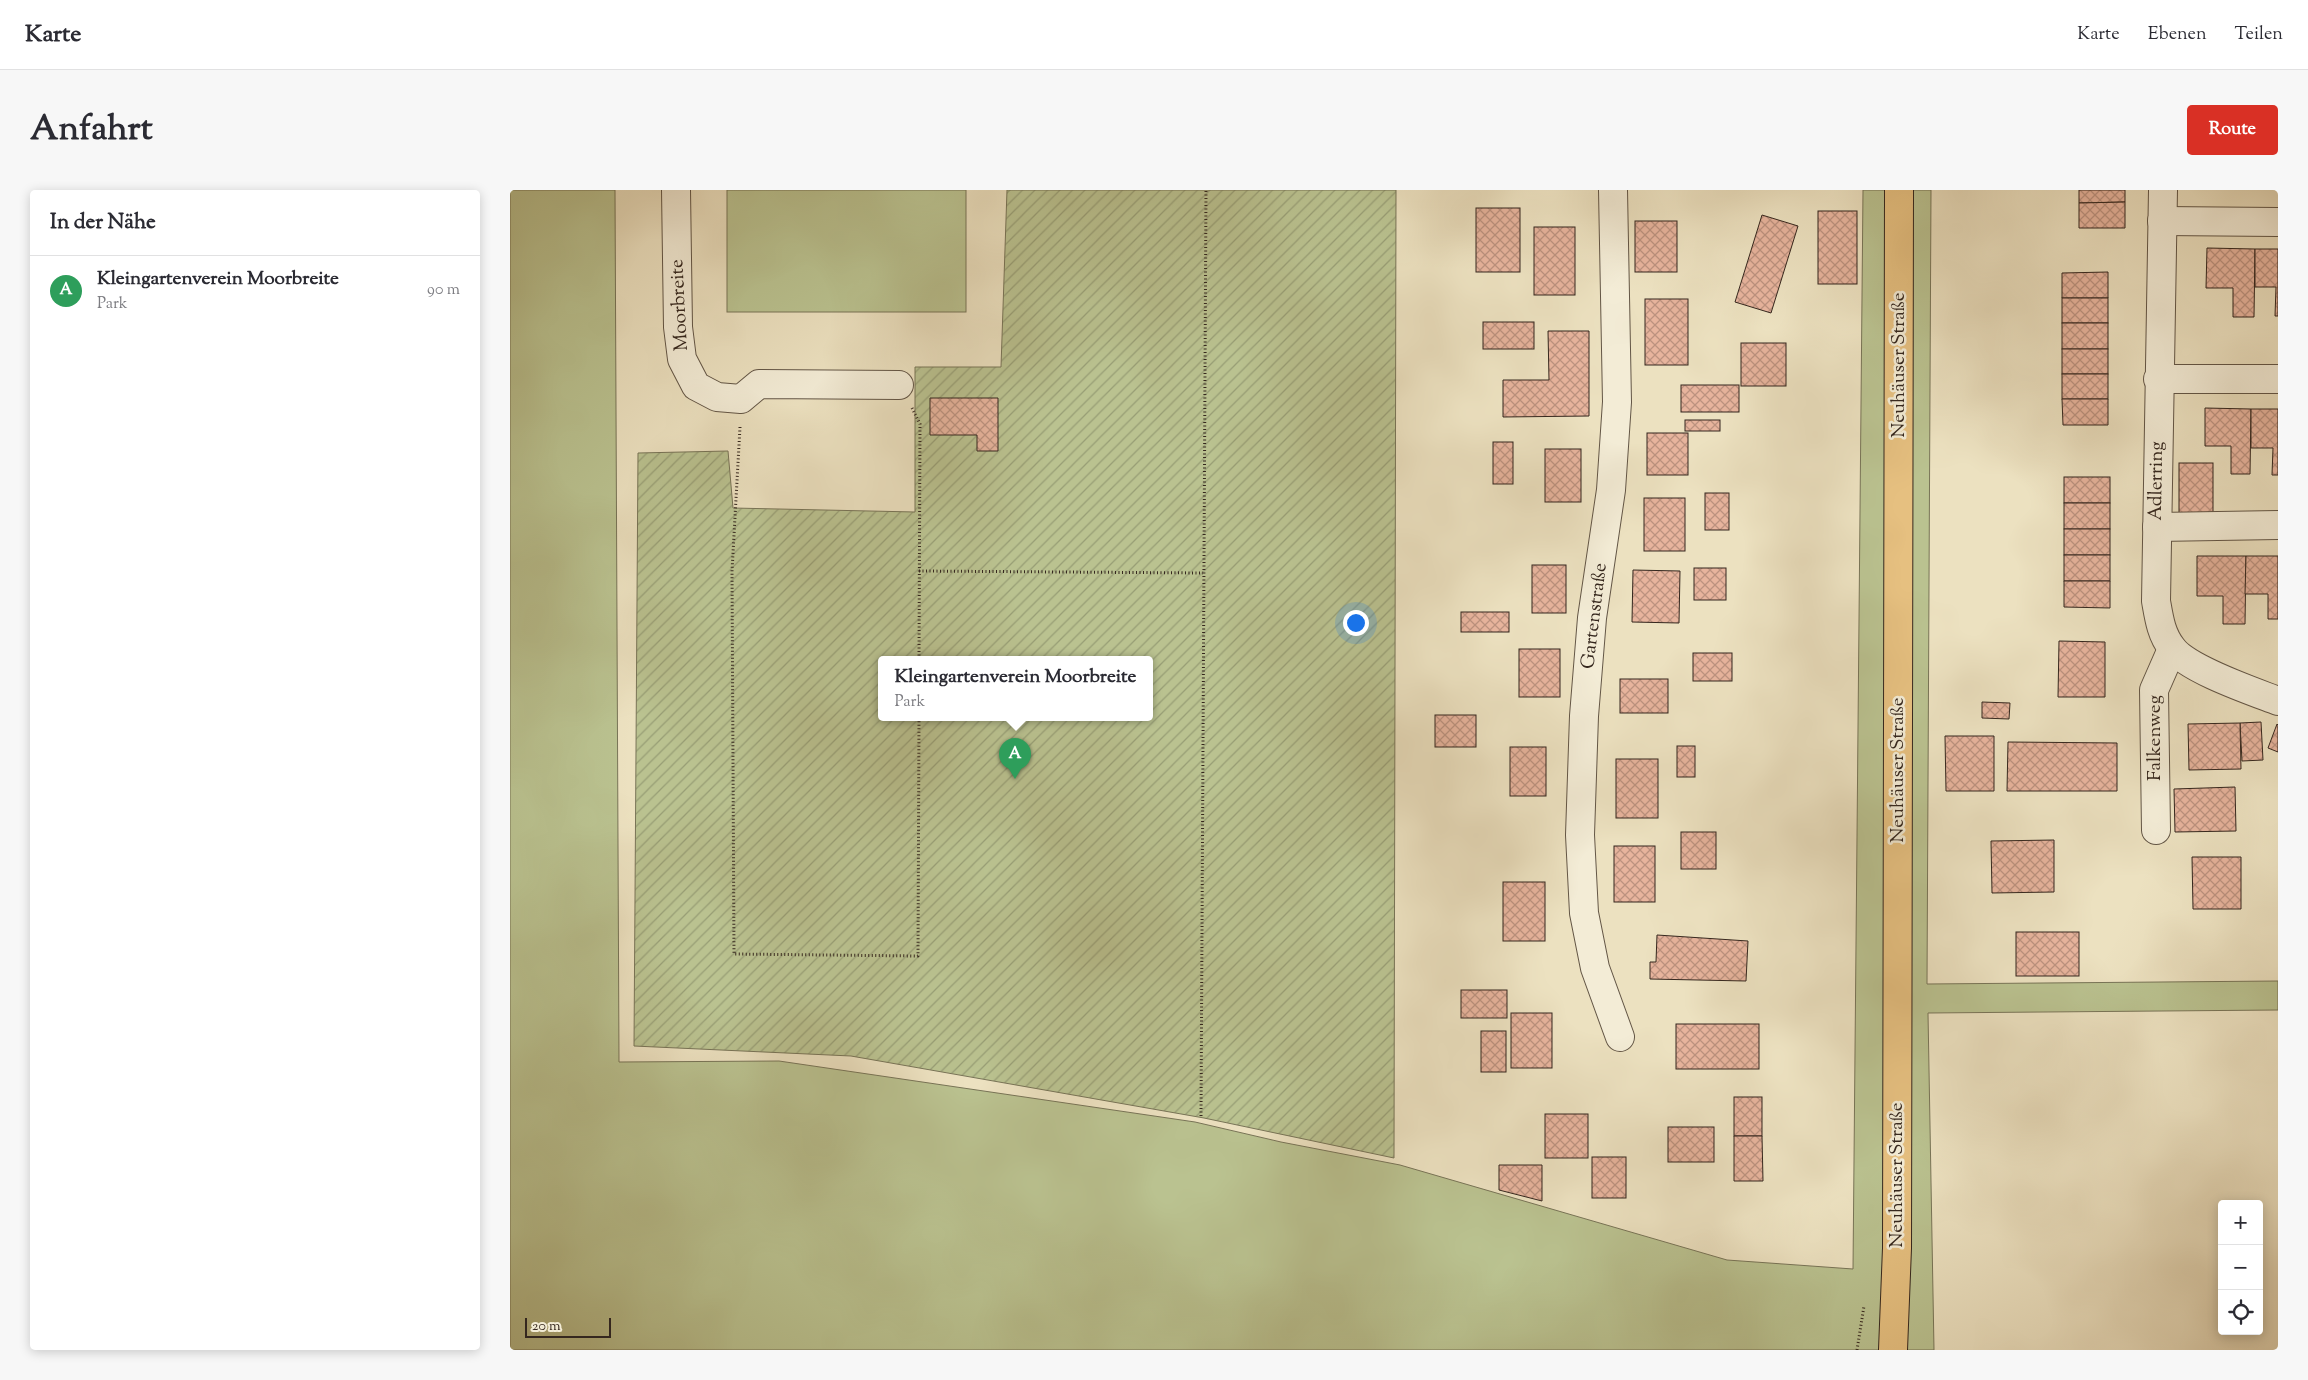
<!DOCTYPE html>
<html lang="de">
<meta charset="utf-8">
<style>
body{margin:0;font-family:"Sorts Mill Goudy",serif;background:#f7f7f7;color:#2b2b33}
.controls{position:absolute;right:15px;bottom:15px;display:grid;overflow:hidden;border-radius:5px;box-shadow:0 2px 12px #0003}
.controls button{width:45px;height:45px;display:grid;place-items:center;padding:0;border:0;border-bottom:1px solid #e1e1e2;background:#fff;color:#2b2b33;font:25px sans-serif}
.scale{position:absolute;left:15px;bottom:12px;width:86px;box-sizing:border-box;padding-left:5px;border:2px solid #35271e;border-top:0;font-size:14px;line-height:18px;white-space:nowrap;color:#35271e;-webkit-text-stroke:4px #f3ecd6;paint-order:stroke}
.you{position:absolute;left:845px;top:432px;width:18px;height:18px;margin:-12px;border:4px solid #fff;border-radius:50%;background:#1a73e8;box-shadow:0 0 0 8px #1a73e833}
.badge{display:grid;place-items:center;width:32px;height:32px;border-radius:50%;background:#d93025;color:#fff;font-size:16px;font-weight:700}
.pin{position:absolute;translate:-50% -41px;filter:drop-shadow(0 1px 2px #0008)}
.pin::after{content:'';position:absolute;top:26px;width:18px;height:15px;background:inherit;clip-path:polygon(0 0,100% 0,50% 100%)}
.popup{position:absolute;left:368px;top:466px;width:275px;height:65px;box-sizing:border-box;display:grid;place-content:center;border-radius:5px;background:#fff;filter:drop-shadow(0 1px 4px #0005);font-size:16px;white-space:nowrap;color:#7c7c81}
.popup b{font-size:19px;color:#2b2b33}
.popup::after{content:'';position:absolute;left:50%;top:100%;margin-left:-10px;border:10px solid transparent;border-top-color:#fff}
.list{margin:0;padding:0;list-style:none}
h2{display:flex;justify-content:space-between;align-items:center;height:65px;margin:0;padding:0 20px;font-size:21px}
h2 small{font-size:16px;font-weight:400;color:#7c7c81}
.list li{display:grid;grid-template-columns:32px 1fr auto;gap:15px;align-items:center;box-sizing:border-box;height:70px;padding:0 20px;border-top:1px solid #e1e1e2}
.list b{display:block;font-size:19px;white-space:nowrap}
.list p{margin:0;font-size:16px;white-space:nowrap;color:#7c7c81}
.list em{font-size:16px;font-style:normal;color:#7c7c81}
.icon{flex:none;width:28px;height:28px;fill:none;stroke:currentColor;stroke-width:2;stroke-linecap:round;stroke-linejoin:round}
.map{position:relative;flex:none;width:1768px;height:1160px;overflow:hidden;border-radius:5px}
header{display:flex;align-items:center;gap:30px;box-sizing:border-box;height:70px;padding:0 25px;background:#fff;border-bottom:1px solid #e1e1e2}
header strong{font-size:24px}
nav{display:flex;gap:28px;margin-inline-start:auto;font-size:18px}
.intro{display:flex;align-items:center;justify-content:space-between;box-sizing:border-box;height:120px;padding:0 30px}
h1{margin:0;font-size:35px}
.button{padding:12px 22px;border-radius:5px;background:#d93025;color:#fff;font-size:18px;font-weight:700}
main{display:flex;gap:30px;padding:0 30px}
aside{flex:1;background:#fff;border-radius:5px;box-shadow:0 2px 12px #0003}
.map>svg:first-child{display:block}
</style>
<header>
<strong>Karte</strong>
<nav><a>Karte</a><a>Ebenen</a><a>Teilen</a></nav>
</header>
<div class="intro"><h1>Anfahrt</h1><a class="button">Route</a></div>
<main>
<aside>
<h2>In der Nähe<small></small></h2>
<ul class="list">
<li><span class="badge" style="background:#2e9e5b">A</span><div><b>Kleingartenverein Moorbreite</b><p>Park</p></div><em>90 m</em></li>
</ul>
</aside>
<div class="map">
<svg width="1768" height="1160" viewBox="0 0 1768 1160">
<defs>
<pattern id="garden-furrows" width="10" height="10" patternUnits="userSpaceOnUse" patternTransform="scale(1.25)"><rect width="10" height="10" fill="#bac290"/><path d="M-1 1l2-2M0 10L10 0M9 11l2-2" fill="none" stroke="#989e75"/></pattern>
<pattern id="building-cross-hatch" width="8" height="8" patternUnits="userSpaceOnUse" patternTransform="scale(1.25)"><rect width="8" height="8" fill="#e7b49d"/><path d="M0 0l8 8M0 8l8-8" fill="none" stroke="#bc927f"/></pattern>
</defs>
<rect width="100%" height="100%" fill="#ece1c0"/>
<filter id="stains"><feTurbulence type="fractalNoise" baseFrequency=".004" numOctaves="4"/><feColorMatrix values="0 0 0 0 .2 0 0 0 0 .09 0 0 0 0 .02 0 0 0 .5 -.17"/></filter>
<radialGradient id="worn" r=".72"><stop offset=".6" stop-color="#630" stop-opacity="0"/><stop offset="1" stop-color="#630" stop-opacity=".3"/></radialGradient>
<g fill="#bac290" stroke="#787457">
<path d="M0,0H105L109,872L269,871L685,932L771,952L890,975L1217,1070L1343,1079L1353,0H1421L1417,794L1768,791V820L1418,823L1424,1160H0Z"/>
<rect x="217" y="0" width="239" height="122"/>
</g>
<path fill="url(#garden-furrows)" stroke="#787457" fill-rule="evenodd" d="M497,0H886L884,968L694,928L341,866L124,856L128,263L218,261L223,318L405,322V177H491ZM371,470H639V528H371Z"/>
<g fill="url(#building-cross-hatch)" stroke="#35271e">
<path d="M1569,0H1615V12L1569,13Z"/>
<path d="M1615,12V38H1569V13Z"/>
<rect x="966" y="18" width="44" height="64"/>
<rect x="1308" y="21" width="39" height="73"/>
<path d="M1252,25L1288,36L1261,123L1225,112Z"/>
<rect x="1125" y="31" width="42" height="51"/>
<rect x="1024" y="37" width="41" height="68"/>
<path d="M1697,58L1745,59L1744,127H1723V98H1696Z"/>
<path d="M1745,59H1768V126H1765L1766,97H1745Z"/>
<path d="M1598,82V108H1552V83Z"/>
<rect x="1552" y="108" width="46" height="25"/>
<rect x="1135" y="109" width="43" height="66"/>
<rect x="973" y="132" width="51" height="27"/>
<rect x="1552" y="133" width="46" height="26"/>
<path d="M1038,141H1079V226L993,227V190H1039Z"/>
<rect x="1231" y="153" width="45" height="43"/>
<rect x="1552" y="159" width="46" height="25"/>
<rect x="1552" y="184" width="46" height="25"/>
<rect x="1171" y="195" width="58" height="27"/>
<path d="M420,208H488V261H467V245H420Z"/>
<path d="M1552,209H1598V235H1553Z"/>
<path d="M1695,218L1741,219L1740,284H1721V256H1695Z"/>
<path d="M1741,219H1768V285H1762L1763,258H1741Z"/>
<rect x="1175" y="230" width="35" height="11"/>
<rect x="1137" y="243" width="41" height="42"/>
<rect x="983" y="252" width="20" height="42"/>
<rect x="1035" y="259" width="36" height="53"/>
<rect x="1669" y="273" width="34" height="59"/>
<rect x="1554" y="287" width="46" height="26"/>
<rect x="1195" y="303" width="24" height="37"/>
<rect x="1134" y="308" width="41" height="53"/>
<rect x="1554" y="313" width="46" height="26"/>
<rect x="1554" y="339" width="46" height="26"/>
<rect x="1554" y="365" width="46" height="26"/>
<path d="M1687,366H1736L1735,434H1713V406H1687Z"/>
<path d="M1736,366H1768V429H1758V404H1735Z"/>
<rect x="1022" y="375" width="34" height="48"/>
<rect x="1184" y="378" width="32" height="32"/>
<path d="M1123,380L1170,381L1169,433L1122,432Z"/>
<path d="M1554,391H1600V418L1554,417Z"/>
<rect x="951" y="422" width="48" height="20"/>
<path d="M1549,451L1595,452V507H1548Z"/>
<rect x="1009" y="459" width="41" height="48"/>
<rect x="1183" y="463" width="39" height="28"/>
<rect x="1110" y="489" width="48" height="34"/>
<path d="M1472,512L1500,513L1499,529L1472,528Z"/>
<rect x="925" y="525" width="41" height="32"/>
<path d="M1751,532L1753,570L1732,571L1730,533Z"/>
<path d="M1730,533L1731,579L1679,580L1678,534Z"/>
<path d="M1767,534L1768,535V562L1758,558Z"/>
<path d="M1435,546H1484V601H1436Z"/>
<path d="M1498,552L1607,553V601H1497Z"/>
<rect x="1167" y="556" width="18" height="31"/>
<rect x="1000" y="557" width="36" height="49"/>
<rect x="1106" y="569" width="42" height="59"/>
<path d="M1725,597L1726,641L1665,642L1664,599Z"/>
<rect x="1171" y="642" width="35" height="37"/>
<path d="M1544,650V702L1482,703L1481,651Z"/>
<rect x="1104" y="656" width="41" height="56"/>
<path d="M1682,667H1731V719H1683Z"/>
<rect x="993" y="692" width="42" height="59"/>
<rect x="1506" y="742" width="63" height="44"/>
<path d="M1147,745L1238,751L1236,791L1140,789V772H1146Z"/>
<rect x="951" y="800" width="46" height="28"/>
<rect x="1001" y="823" width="41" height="55"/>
<rect x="1166" y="834" width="83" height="45"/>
<rect x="971" y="841" width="25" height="41"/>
<rect x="1224" y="907" width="28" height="39"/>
<rect x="1035" y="924" width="43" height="44"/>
<rect x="1158" y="937" width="46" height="35"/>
<path d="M1224,946H1252L1253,991H1224Z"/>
<rect x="1082" y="967" width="34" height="41"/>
<path d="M989,975H1032V1011L989,1000Z"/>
</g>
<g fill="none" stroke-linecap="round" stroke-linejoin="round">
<g stroke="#635646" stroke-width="30">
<g id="minor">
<path d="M166,0L168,137L172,169L186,196L207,207L231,209L249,194L389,195"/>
<path d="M1103,0L1107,212L1101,300L1082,428L1074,526L1070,645L1074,723L1085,778L1110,847"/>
<path d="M1653,0L1646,411C1649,428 1651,444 1662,458C1677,479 1742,501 1768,511"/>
<path d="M1652,31L1768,32"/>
<path d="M1648,189H1768"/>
<path d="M1647,337L1768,335"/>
<path d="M1646,640L1644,500L1662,459"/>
</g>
</g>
<g stroke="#35271e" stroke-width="30">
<path id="major" d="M1383,1160L1387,1058L1389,0"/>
</g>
<g stroke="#35271e" stroke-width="3" stroke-dasharray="1 2.5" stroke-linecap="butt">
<path d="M402,218L410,234L409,470"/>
<path d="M230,237L222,381L224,764L408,766L409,528"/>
<path d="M409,381L693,383"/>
<path d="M691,926L696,0"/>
<path d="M1347,1160L1354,1116"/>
</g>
<use href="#minor" stroke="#f3ecd6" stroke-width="28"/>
<use href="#major" stroke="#e6c080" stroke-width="28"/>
</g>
<g text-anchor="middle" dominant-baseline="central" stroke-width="5" stroke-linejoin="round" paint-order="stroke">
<g font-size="19" fill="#35271e" stroke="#f3ecd6">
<text transform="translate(170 115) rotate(-93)">Moorbreite</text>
<text transform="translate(1389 175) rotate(-90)">Neuhäuser Straße</text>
<text transform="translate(1647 291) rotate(-89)">Adlerring</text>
<text transform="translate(1085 426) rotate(-83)">Gartenstraße</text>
<text transform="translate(1645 548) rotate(-90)">Falkenweg</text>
<text transform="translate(1388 580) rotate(-90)">Neuhäuser Straße</text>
<text transform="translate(1387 985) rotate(-90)">Neuhäuser Straße</text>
</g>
</g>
<rect width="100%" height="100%" filter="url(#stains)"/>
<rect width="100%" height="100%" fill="url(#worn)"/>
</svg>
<div class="controls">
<button>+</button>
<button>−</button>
<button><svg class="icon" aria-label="locate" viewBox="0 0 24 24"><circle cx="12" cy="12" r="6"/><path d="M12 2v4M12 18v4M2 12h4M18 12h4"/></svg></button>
</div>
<div class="scale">20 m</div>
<div class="you"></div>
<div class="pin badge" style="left:505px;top:589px;background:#2e9e5b">A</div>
<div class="popup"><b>Kleingartenverein Moorbreite</b>Park</div>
</div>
</main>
